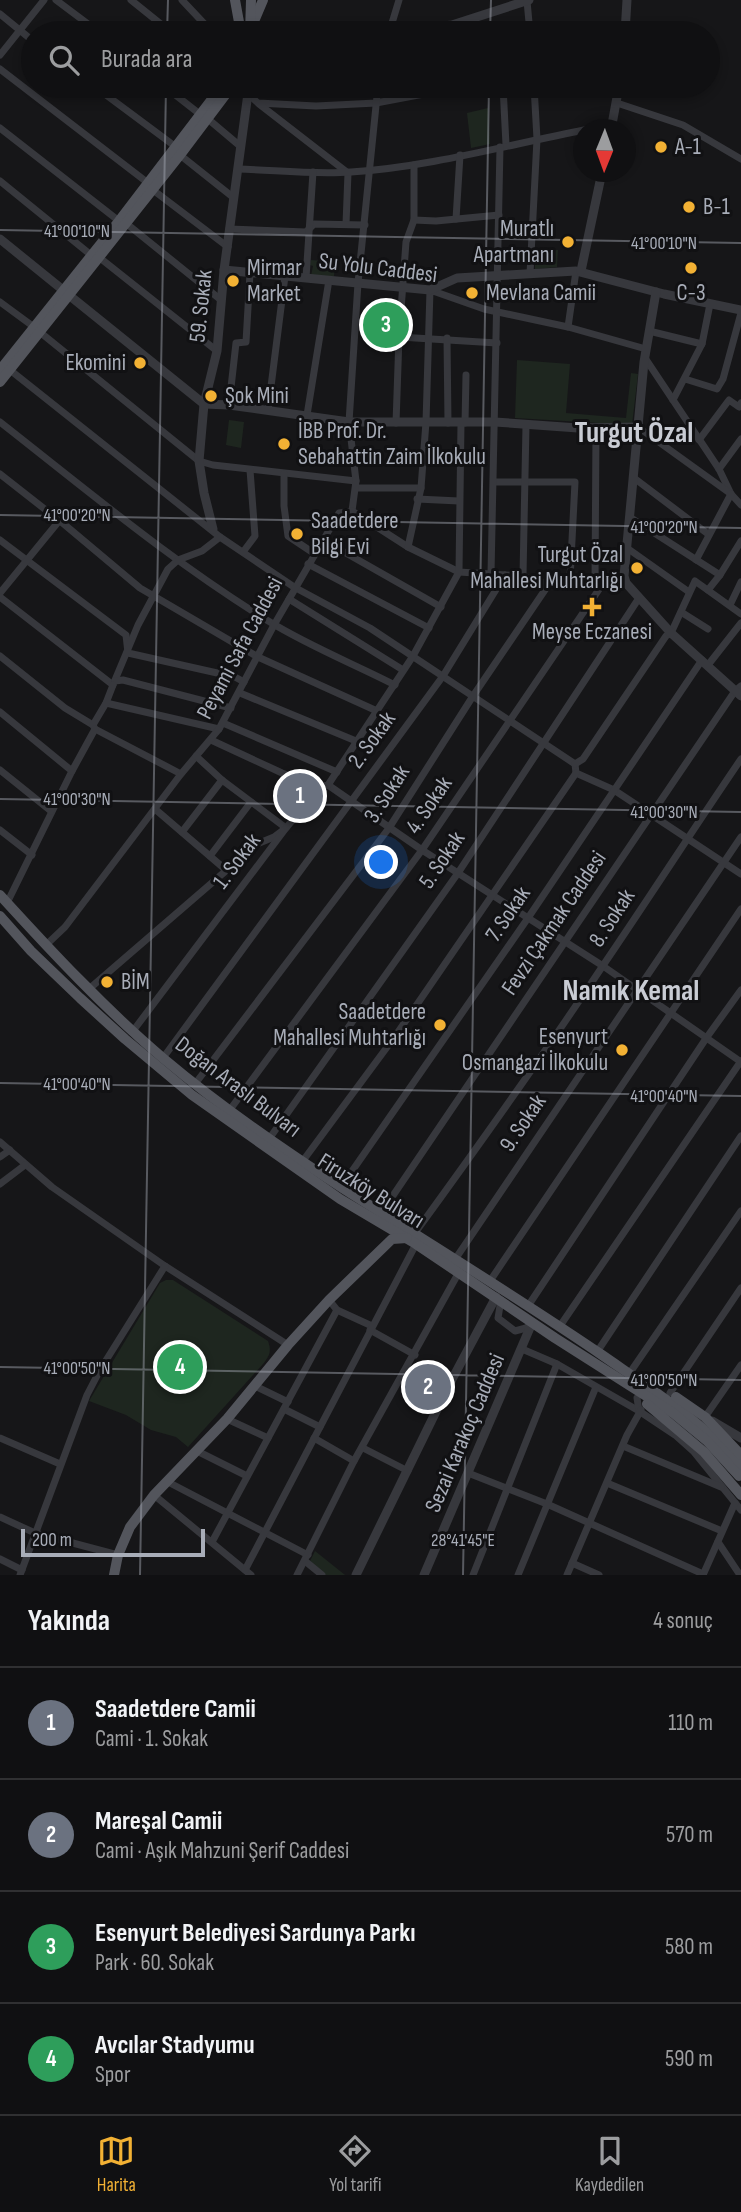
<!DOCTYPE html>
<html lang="tr">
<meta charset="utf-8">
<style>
body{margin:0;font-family:"Sofia Sans Condensed",sans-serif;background:#1e1e20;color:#f1f3f6}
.compass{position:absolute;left:573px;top:119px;width:63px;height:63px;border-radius:50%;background:#101012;box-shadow:0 4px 10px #0003;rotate:181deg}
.scale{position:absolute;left:21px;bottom:18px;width:184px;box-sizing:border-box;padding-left:7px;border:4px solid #a8adb8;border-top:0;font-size:19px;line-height:24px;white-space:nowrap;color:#a8adb8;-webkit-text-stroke:5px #111113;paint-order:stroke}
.you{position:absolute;left:382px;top:863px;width:24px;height:24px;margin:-18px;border:5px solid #fff;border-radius:50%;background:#1a73e8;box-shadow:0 0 0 10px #1a73e833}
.badge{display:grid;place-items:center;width:46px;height:46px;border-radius:50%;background:#f2b134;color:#fff;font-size:23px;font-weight:700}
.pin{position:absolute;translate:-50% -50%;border:4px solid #fff;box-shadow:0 2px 7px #0006}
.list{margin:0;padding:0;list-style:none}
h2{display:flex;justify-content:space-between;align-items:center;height:91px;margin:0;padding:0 28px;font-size:30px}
h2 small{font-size:23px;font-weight:400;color:#9c9d9f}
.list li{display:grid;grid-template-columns:46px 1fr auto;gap:21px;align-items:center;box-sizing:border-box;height:112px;padding:0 28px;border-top:2px solid #303032}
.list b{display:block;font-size:26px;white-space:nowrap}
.list p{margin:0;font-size:23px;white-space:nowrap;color:#9c9d9f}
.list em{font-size:23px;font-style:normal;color:#9c9d9f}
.icon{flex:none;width:38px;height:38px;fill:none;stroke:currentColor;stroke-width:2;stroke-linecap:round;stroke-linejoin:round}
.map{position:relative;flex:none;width:741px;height:1575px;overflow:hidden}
.search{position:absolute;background:#101012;box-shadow:0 4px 10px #0003;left:21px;right:21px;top:21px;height:77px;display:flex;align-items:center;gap:18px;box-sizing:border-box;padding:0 24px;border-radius:38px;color:#9c9d9f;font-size:26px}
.sheet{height:539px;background:#101012}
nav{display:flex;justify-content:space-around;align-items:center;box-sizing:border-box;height:98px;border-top:2px solid #303032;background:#101012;font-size:19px;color:#9c9d9f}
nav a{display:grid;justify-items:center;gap:4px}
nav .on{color:#f2b134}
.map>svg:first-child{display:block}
</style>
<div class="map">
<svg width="741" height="1575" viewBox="0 0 741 1575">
<rect width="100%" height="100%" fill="#161618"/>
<g fill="#1e261f">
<path d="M488,108L490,144L471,148L467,113Z"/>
<path d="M558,250L557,267L535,269V251Z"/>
<path d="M311,260L335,262L334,276H311L313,266L310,265Z"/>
<path d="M517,360L570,364L566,413L626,418L631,373L638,374L632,425L515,418Z"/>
<path d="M229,420L244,422L241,448L226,445Z"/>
<path d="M166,1280H173L268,1341C272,1352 269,1356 263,1364L188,1447L176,1437L151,1430L126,1415L89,1401L160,1283Z"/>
<path d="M315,1551L345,1575H326L310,1561Z"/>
</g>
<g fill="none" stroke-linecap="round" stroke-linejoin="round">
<g stroke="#37383d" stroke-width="7">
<path d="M56,0L100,33"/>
<path d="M131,0L172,33"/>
<path d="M182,0L213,33"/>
<path d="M527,1L530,33"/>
<path d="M0,14L33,41"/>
<path d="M389,33L399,0"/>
<path d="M0,55L44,0"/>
<path d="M0,69L148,183"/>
<path d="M94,86L176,147"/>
<path d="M164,86L201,115"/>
<path d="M239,86L258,103L316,106L376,103L466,86"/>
<path d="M503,86L506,145"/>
<path d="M617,103L683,125L741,159"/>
<path d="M259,104L348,173L346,224"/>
<path d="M208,119L240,146"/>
<path d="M0,128L119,221"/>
<path d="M586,130L612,124"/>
<path d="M180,155L234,198"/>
<path d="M238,169C275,170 314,175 351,172C429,167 507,145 584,130"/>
<path d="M0,181L91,255"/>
<path d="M153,190L228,247"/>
<path d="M456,219L460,155"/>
<path d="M414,220L436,221L499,215"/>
<path d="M127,224L221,300"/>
<path d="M229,229L306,232L314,224L365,225"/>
<path d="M100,258L217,351"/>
<path d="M530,274L537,139L534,86"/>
<path d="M306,278L313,172"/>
<path d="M0,302L34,327"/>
<path d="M568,327L576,271"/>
<path d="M649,331L702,344"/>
<path d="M41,333L199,461L213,465L356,481"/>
<path d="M399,337L497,343"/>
<path d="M447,338L448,423"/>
<path d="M645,358L719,469L731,494"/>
<path d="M10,370L220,537L294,587L370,628L575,764L576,773L614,790L741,874"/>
<path d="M685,379L717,389L723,379L741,313"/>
<path d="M673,400L702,344L710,304"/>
<path d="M229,405L236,343L246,342L250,273"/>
<path d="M268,410L285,276"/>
<path d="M307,415L329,280"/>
<path d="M0,422C88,491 175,564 270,622C309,646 354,664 395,685"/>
<path d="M396,423L399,337L406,242L414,220V165"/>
<path d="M465,423L466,375"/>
<path d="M638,427L731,494L741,505"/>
<path d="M699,440L729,400L739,407L741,403"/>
<path d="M719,469L741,439"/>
<path d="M0,474L65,525L140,588L258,657L377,711"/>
<path d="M284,474V506L288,536L315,554"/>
<path d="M634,478L708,534"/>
<path d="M494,482H575L570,579"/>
<path d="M356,488H421"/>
<path d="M417,499L459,501"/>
<path d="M352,511L356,481L349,422L358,283L378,86"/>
<path d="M352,511L408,547L459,572L523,576L549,584L570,579L595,583H626"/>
<path d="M631,518L720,575"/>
<path d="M0,540L126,635L128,653L235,677L244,682"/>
<path d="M323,540L441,607"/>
<path d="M408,547L421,488L426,422L430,290L484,309L568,327L646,349"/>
<path d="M627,548L689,592"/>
<path d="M243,552L255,536L250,470"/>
<path d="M696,560L731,494"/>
<path d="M308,564L429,628"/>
<path d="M491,574L500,147"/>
<path d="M523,576L526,425"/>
<path d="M595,583L596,428"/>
<path d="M708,590L720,575L741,541"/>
<path d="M0,593L59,521"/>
<path d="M0,597L113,685"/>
<path d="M289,599L403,670"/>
<path d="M730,605L741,582"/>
<path d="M681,612L708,629"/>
<path d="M0,656L65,708L93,725L95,729L181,774"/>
<path d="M708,665L741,623"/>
<path d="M115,680L138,625L168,569L178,560L202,551L220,537"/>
<path d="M115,681L123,680L231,708"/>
<path d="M240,693L356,741"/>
<path d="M106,703L219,729"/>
<path d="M0,712L72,771L7,903"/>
<path d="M223,723L337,772"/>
<path d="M93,725L106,703L113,685"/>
<path d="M211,740L282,773L320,787"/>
<path d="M575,764L583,759L666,636L671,633L695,581L741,614"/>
<path d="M0,770L51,811"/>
<path d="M72,771L95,729"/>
<path d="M328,785L422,850L603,966L741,1062"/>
<path d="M155,809L226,870"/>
<path d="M0,830L32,855"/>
<path d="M182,832L222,780"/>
<path d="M210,856L251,802"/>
<path d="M46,945L65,927L181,774L219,729L274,625L339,513L352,511"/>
<path d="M89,989L257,844L274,837L286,828L222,780L196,756"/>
<path d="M133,1031L286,828L320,787L328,785L413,656L459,572L461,423"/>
<path d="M163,1058L443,676L505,575"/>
<path d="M195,1084L389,828L473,696L549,584"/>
<path d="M229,1111L422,850L604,582"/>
<path d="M269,1139L458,873L639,598"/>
<path d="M0,1142L52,1187L165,1266L288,1345"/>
<path d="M0,1157L10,1150"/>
<path d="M302,1162L396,1035L576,773"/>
<path d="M0,1184L25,1165"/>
<path d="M341,1187L528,918L702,660"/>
<path d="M383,1214L390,1200L735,691L741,686"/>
<path d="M415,1233C479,1145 542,1057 602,967C649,898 694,828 741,759"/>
<path d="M456,1258L741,837"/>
<path d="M490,1281L741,909"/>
<path d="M329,1300L337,1310L372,1326"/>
<path d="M501,1300L498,1318L515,1331L526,1328L532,1323"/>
<path d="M528,1306L707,1037L741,990"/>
<path d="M560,1326L741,1061"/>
<path d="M370,1330L415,1355"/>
<path d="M522,1349L557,1364L639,1411L675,1435L694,1452L741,1510"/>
<path d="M597,1352L741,1136"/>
<path d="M629,1374L741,1211"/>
<path d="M255,1386L288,1402"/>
<path d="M670,1393L741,1288"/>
<path d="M637,1398L639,1411"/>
<path d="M284,1409L320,1427"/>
<path d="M705,1417L741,1365"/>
<path d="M227,1419L268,1438"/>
<path d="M0,1438L60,1464"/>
<path d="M314,1438L354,1461"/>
<path d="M623,1446L721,1487"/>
<path d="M363,1448L408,1471"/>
<path d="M197,1451L247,1476"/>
<path d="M468,1473L547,1504L703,1574"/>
<path d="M168,1482L308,1555"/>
<path d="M607,1483L722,1531"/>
<path d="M154,1495L251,1575"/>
<path d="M0,1517L35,1533L118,1555"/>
<path d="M212,1542L337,1310"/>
<path d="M718,1542L740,1575"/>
<path d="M0,1559L22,1570"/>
<path d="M305,1561L322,1575"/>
<path d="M572,1563L599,1575"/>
<path d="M245,1570L416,1244"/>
<path d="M20,1575L87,1395L100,1370L165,1266"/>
<path d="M297,1575L354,1461L459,1272"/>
<path d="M473,1575L557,1364"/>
<path d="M518,1575L596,1387"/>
<path d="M567,1575L627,1435L641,1410"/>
<path d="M703,1575L735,1503"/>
</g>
<g stroke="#37383d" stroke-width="9">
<path d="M251,33V28L268,33"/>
<path d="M386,33L452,25L529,0"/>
<path d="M625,33L627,0"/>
<path d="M611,130L619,86"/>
<path d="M0,239L63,290"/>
<path d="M224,270L430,290L457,278L576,271L664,294L741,310"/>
<path d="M581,271L602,172"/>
<path d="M656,292L644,362L624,576L626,583L671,633L741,696"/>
<path d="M70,296L204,404"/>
<path d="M204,404L229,405L349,422H495L578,428L638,427"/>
<path d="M213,529L204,493L199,461L204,404L217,351L224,270L249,86"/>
<path d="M712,1421L741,1438"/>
<path d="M356,1575L449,1385L496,1297"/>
<path d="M424,1575L532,1323"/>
</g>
<g stroke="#53555c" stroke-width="10">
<path d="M235,0L241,33"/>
<path d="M252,26L263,0"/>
<path d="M250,33L251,0"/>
<path d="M0,370L119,221L222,86"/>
<path d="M0,382L180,155L232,86"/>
<path d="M0,895C52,952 105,1009 164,1059C221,1107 282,1149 344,1189C430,1244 517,1297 602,1355C651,1389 701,1420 741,1467"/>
<path d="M0,916L31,951L80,998L125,1039L192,1095L340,1199L416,1244L555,1338L673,1413L707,1441L739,1476"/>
<path d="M676,1397L705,1417L741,1455"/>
<path d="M647,1404L704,1452L741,1495"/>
<path d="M114,1575L118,1555L130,1527L154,1495L227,1419L288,1345L329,1300L392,1239L407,1238"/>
</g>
</g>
<path fill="none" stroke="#a8adb8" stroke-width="2" stroke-opacity="0.45" d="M167,33L168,0M490,33L491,0M0,230L741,243M0,515L741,528M0,799L741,812M0,1083L741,1096M0,1367L741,1380M140,1575L166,86M463,1575L489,86"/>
<g fill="#f2b134" stroke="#111113" stroke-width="2.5">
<circle cx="661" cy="147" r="7"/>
<circle cx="689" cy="207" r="7"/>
<circle cx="568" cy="242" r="7"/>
<circle cx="691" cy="268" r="7"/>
<circle cx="233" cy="281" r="7"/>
<circle cx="472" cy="293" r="7"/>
<circle cx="140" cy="363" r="7"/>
<circle cx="211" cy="396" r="7"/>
<circle cx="284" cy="444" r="7"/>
<circle cx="297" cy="534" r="7"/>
<circle cx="637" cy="568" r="7"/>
<path d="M588.5 596.5h7v7h7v7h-7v7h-7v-7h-7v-7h7z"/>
<circle cx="107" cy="982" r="7"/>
<circle cx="440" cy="1025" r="7"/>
<circle cx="622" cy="1050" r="7"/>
</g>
<g text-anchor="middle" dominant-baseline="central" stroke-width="6" stroke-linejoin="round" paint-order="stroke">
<g font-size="23" fill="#a8adb8" stroke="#111113" text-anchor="start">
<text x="675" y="147">A-1</text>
<text x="703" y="207">B-1</text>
<text x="554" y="229" text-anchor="end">Muratlı<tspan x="554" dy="26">Apartmanı</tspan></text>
<text x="247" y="268">Mirmar<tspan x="247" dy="26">Market</tspan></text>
<text x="486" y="293">Mevlana Camii</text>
<text x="691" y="293" text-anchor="middle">C-3</text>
<text x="126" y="363" text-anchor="end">Ekomini</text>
<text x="225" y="396">Şok Mini</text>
<text x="298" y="431">İBB Prof. Dr.<tspan x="298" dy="26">Sebahattin Zaim İlkokulu</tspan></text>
<text x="311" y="521">Saadetdere<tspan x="311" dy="26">Bilgi Evi</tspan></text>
<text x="623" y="555" text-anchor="end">Turgut Özal<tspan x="623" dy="26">Mahallesi Muhtarlığı</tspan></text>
<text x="592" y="632" text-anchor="middle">Meyse Eczanesi</text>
<text x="121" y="982">BİM</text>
<text x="426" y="1012" text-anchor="end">Saadetdere<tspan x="426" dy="26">Mahallesi Muhtarlığı</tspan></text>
<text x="608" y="1037" text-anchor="end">Esenyurt<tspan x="608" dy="26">Osmangazi İlkokulu</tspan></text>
</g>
<g font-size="23" fill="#a8adb8" stroke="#111113">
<text transform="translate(378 268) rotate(7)">Su Yolu Caddesi</text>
<text transform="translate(201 306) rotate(-84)">59. Sokak</text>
<text transform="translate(240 648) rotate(-62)">Peyami Safa Caddesi</text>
<text transform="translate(372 740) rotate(-54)">2. Sokak</text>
<text transform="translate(387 794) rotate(-57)">3. Sokak</text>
<text transform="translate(429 805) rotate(-56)">4. Sokak</text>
<text transform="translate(442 860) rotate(-56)">5. Sokak</text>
<text transform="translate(237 861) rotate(-53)">1. Sokak</text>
<text transform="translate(508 914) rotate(-56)">7. Sokak</text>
<text transform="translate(612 918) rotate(-57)">8. Sokak</text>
<text transform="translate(554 923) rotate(-56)">Fevzi Çakmak Caddesi</text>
<text transform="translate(238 1087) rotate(37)">Doğan Araslı Bulvarı</text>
<text transform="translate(523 1123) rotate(-56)">9. Sokak</text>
<text transform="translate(371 1191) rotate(32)">Firuzköy Bulvarı</text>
<text transform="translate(465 1433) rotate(-67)">Sezai Karakoç Caddesi</text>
</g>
<g font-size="30" font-weight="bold" fill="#c9ccd4" stroke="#111113">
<text x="634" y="433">Turgut Özal</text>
<text x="631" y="991">Namık Kemal</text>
</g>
</g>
<g font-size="18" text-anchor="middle" fill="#a8adb8" stroke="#111113" stroke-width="6" stroke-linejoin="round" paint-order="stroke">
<text x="77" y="237">41°00'10"N</text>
<text x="664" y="249">41°00'10"N</text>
<text x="77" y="521">41°00'20"N</text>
<text x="664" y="533">41°00'20"N</text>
<text x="77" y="805">41°00'30"N</text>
<text x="664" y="818">41°00'30"N</text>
<text x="77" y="1090">41°00'40"N</text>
<text x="664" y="1102">41°00'40"N</text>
<text x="77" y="1374">41°00'50"N</text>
<text x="664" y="1386">41°00'50"N</text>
<text x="463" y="1546">28°41'45"E</text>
</g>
</svg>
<svg class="compass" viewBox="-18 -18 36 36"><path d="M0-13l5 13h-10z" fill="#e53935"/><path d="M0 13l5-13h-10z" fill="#9c9d9f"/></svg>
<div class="scale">200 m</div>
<div class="you"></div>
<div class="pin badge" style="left:300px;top:796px;background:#6b7280">1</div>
<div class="pin badge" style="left:428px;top:1387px;background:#6b7280">2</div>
<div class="pin badge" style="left:386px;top:325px;background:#2e9e5b">3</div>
<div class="pin badge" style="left:180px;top:1367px;background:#2e9e5b">4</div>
<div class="search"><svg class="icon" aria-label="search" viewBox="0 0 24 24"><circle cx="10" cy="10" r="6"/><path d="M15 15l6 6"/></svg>Burada ara</div>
</div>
<section class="sheet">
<h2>Yakında<small>4 sonuç</small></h2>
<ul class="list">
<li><span class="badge" style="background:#6b7280">1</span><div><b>Saadetdere Camii</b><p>Cami · 1. Sokak</p></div><em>110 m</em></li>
<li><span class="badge" style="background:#6b7280">2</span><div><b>Mareşal Camii</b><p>Cami · Aşık Mahzuni Şerif Caddesi</p></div><em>570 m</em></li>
<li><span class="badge" style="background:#2e9e5b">3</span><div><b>Esenyurt Belediyesi Sardunya Parkı</b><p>Park · 60. Sokak</p></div><em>580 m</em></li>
<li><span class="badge" style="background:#2e9e5b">4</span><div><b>Avcılar Stadyumu</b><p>Spor</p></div><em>590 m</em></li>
</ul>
</section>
<nav>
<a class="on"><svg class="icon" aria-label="map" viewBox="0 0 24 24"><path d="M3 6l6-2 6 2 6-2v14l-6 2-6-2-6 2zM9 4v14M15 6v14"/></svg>Harita</a>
<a><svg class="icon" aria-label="directions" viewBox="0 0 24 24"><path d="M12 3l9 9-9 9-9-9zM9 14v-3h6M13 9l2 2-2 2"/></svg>Yol tarifi</a>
<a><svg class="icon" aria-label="saved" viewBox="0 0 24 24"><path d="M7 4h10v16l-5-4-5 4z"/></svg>Kaydedilen</a>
</nav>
